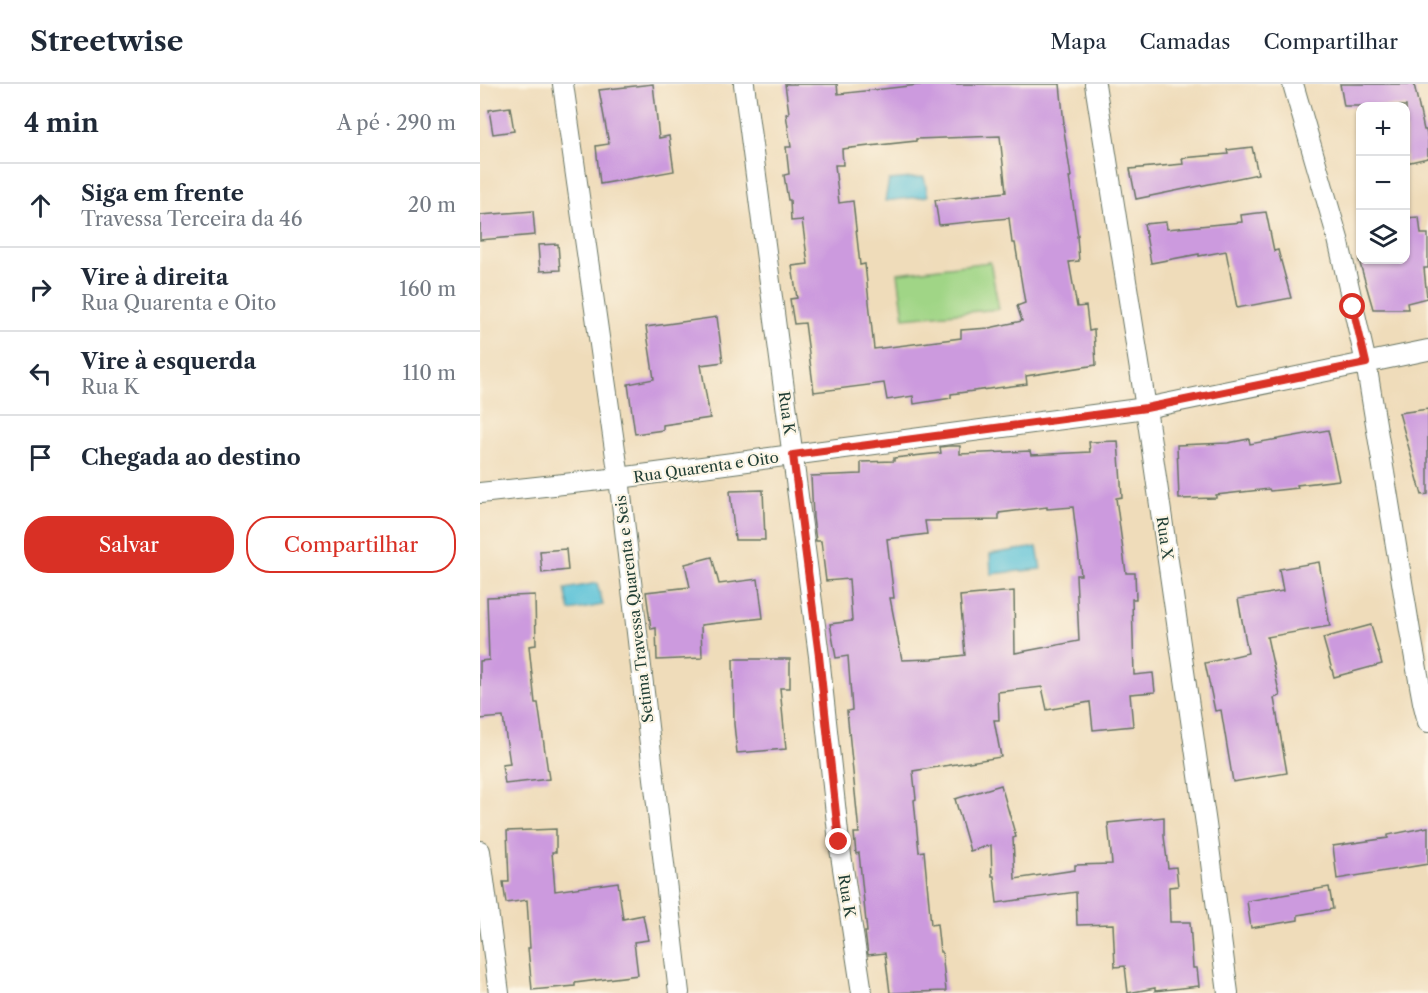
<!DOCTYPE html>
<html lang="pt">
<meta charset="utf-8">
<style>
body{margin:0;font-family:"Libre Caslon Text",serif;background:#f6f6f7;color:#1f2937}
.controls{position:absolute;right:18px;top:18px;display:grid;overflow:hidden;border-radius:12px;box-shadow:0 2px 4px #0004}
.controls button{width:54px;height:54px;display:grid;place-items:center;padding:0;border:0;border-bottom:2px solid #e0e1e3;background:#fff;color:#1f2937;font:30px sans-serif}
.stop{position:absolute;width:18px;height:18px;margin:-14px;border:4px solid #d93025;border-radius:50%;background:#fff}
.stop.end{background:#d93025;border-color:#fff;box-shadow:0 2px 6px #0008}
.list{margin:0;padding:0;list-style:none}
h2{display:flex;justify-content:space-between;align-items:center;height:78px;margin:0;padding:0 24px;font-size:26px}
h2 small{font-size:20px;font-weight:400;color:#747a83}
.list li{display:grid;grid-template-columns:39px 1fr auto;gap:18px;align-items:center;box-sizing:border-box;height:84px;padding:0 24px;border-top:2px solid #e0e1e3}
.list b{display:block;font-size:22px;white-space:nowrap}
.list p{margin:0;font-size:20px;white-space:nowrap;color:#747a83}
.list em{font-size:20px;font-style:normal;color:#747a83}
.actions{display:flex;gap:12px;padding:18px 24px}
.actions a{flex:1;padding:14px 0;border:2px solid #d93025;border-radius:24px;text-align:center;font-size:21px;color:#d93025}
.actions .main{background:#d93025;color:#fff}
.icon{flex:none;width:33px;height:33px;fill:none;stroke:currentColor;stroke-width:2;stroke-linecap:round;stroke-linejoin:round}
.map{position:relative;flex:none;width:948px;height:909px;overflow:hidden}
header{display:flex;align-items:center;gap:36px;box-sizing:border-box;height:84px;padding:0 30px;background:#fff;border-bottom:2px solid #e0e1e3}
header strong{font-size:28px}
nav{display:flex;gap:33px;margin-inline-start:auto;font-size:21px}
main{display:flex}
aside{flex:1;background:#fff}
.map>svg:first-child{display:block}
</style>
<header>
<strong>Streetwise</strong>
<nav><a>Mapa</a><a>Camadas</a><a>Compartilhar</a></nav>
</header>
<main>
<aside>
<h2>4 min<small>A pé · 290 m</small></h2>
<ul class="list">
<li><svg class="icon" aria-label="ahead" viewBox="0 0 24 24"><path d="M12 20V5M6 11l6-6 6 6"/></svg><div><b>Siga em frente</b><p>Travessa Terceira da 46</p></div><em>20 m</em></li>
<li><svg class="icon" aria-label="right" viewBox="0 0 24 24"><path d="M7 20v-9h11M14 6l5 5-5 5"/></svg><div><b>Vire à direita</b><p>Rua Quarenta e Oito</p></div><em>160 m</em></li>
<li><svg class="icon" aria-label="left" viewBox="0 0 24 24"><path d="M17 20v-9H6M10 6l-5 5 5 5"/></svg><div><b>Vire à esquerda</b><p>Rua K</p></div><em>110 m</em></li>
<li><svg class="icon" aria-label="arrive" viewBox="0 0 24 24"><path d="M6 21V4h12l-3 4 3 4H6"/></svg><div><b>Chegada ao destino</b></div></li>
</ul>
<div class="actions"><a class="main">Salvar</a><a>Compartilhar</a></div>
</aside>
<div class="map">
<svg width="948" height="909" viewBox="0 0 948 909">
<rect width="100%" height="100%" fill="#fcf5e5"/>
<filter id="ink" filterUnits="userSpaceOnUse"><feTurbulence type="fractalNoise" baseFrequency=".0167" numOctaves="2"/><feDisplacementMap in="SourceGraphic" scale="12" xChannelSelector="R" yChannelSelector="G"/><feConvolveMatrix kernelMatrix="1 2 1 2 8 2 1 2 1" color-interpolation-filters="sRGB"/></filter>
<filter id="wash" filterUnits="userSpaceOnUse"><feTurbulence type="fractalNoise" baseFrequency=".008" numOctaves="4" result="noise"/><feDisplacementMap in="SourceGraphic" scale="24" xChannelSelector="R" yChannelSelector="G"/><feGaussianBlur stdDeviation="1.35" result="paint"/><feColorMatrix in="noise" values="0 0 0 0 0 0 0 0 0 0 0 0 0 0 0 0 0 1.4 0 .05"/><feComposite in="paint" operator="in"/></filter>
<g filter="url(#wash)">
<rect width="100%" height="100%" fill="#efdcba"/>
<path fill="#a0d586" stroke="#60895d" stroke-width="1.5" d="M510,178L519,225L424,234L418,189Z"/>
<g fill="#5bc2d8" stroke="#3d8086" stroke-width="1.5">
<path d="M444,93L448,112L405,117L409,96Z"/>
<path d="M557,463L561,485L511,490L510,470Z"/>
<path d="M117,499L123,521L90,527L85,505Z"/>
</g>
<g id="blocks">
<g fill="#cc9ade" fill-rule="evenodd">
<path d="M173,0L179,54L189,52L194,87L120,100L116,62L129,60L119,6Z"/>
<path d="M305,0H357L358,10L447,0H580L584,40H583L591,93H589L598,152H597L599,177L589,178L597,223L606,222L609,247L614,246L616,281L546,292L547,300L471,310V314L434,320L433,312L407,316L404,299L334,308L325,239L314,240L310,215L317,214L312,182L328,180L322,136L311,137L310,116H308L304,91L309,90L306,63H311L306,30L309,29ZM520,52L526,108L455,116L459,141L529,134L532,159H535L545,219L537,222L542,237L509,244L481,246V254L394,265L385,180L380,181L373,117L359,119L355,81H363L362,65L436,57V55Z"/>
<path d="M860,0H934L944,46H946L948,56V74L926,79V22H864Z"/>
<path d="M30,23L34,47L13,50L9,26Z"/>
<path d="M772,63L778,90L656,115L650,85L703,80L702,74L748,70L747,66Z"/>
<path d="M53,127L55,151L0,156V131Z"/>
<path d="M786,128L794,167L798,166L811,214L757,224L746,167L719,172V170L671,179L664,140L686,138L687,145L762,138L761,131Z"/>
<path d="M939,133L941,150H948V184H944L947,214L927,219L928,225H893L879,176H926V134Z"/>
<path d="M78,160L80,186L60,187L58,161Z"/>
<path d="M237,233L243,278L221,281L230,334L183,341V346L155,350L148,300L174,295L166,243Z"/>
<path d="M948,325V410L942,411L919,329Z"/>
<path d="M848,346L859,396L817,401L818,404L790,407L789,405L736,411V414L699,415L697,361L748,359L769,355L770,360Z"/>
<path d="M638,357L642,413L636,414L646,489H655L656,515H652L654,591L673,589L675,608L650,610L653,642L613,646L610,618L567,626L562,603L518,608L519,636H514L521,673L433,687L436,715L434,716L439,768L444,767L451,841L457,840L460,868H462L466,907L410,909L405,869L388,871L385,848H387L379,769L376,770L374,749H379L367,627L372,626L368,572L356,574L350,540L372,537L369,495L346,497L341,457H336L333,433L331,392L381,390V378L414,377V374L461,369L460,363L468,362H480V370L550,367L551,371L610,368L609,358ZM567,423V425L593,423L601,491H596L599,557L535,569L534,507L480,512L485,571L452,575L422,576L410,514H414L407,455L447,450L445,437L519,436V429Z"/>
<path d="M283,406L285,456H255L250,407Z"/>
<path d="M86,465L88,486L62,489L60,467Z"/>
<path d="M232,473L239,500L278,495L283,534L221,541L222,574L177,576L176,544L171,545L166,508L210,503L205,480Z"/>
<path d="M839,478L850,542L787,553L800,612L794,614L807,689L753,698L741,626L735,627L725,579L768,569L758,515L803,507L799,485Z"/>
<path d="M55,511L56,561L49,562L55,619H58L69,695L25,700L22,681L30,680L23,633L0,635V577L9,576L7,513Z"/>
<path d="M891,541L902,580L854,593L843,554Z"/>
<path d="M253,575H310V604H300L306,665L257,669L254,640Z"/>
<path d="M521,701L536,753L533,754L535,795L595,786V781L632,780L628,739L684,733V752L688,784L696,783L698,802L689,803L690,838H710L713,884H717L719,902L675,907V904L648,909L645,882L635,883L633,840L597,841L596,808L517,819L514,792H512L511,761L490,767L475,715Z"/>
<path d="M948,743V780L857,795L853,762L908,754V751Z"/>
<path d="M76,745V768H72L75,807L138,798L143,835L163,831L168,856L154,858L158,891L95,899V902L52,906L48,864H50L47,816L26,819L23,798H29L27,747Z"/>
<path d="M849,803L853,825L818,831V836L771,844L767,817Z"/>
</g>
</g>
</g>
<g filter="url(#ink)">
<use href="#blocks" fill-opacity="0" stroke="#687563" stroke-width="1.5"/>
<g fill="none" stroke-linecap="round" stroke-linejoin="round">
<g stroke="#687563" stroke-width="22">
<g id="minor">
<path d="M83,0L139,394L199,909"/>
<path d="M264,0L339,572L359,758L382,909"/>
<path d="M615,0L666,324L726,740L748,909"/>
<path d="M813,0L858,155L886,279L930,547L943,618L948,638"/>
<path d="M0,409L139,394L666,324L948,266"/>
<path d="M0,767L19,909"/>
</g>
</g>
<use href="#minor" stroke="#fff" stroke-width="20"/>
</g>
</g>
<g fill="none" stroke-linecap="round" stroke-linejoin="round" filter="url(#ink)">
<path stroke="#d93025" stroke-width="8" d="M359,758L339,572L313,371L666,324L886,279L873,223"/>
</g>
<g text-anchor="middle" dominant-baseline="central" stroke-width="4.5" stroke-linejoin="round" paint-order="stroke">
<g font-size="15" fill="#1f3d34" stroke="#fcf5e5">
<text transform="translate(307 329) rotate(82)">Rua K</text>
<text transform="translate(226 383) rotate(-8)">Rua Quarenta e Oito</text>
<text transform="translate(685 454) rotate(82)">Rua X</text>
<text transform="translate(154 525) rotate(-97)">Setima Travessa Quarenta e Seis</text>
<text transform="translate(367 812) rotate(81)">Rua K</text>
</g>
</g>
</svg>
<div class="controls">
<button>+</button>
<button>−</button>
<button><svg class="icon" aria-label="layers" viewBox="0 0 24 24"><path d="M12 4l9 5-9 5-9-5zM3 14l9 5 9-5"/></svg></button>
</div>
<div class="stop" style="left:873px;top:223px"></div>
<div class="stop end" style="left:359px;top:758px"></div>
</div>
</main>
